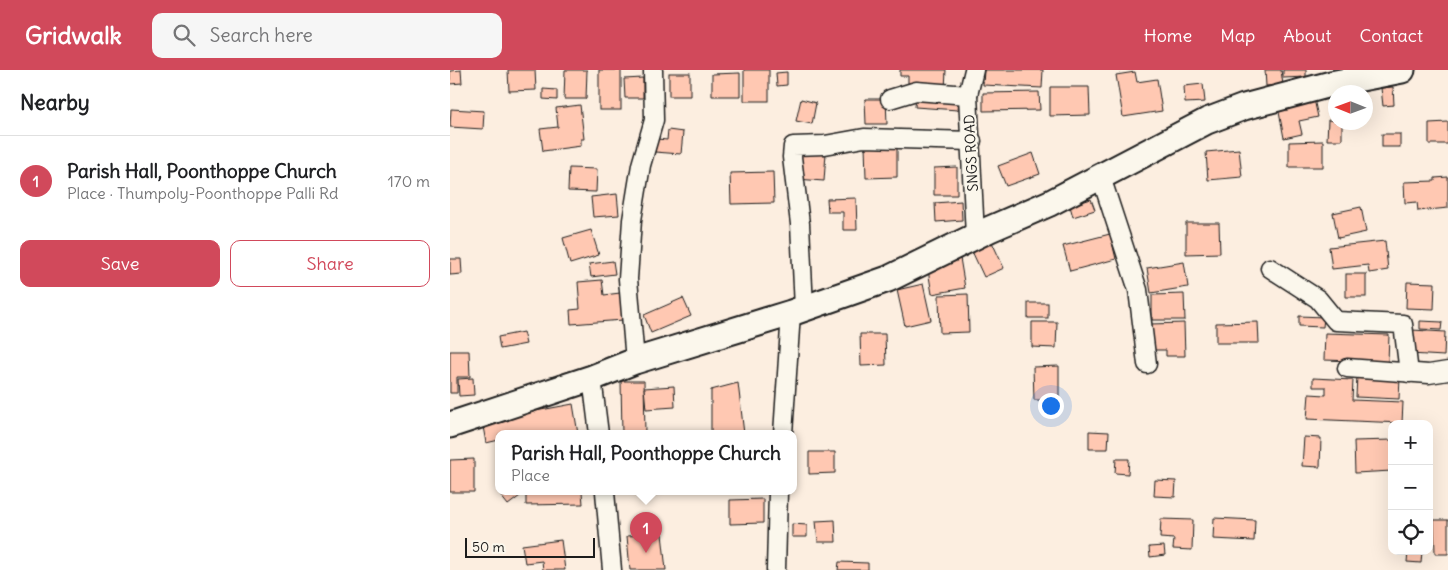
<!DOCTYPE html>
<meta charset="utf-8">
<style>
body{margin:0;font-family:Delius,sans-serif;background:#f6f6f6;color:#202124}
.controls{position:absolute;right:15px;bottom:15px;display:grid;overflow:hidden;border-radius:10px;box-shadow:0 5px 20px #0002}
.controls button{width:45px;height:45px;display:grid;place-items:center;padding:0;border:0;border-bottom:1px solid #e0e0e0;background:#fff;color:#202124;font:25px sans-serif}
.compass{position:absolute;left:878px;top:15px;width:45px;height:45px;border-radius:50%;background:#fff;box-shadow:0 5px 20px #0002;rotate:271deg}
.scale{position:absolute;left:15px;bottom:12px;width:130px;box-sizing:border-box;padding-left:5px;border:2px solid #1c1c1c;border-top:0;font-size:14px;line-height:18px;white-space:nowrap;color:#1c1c1c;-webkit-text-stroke:4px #fbf7ec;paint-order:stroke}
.you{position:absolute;left:600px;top:335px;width:18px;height:18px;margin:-12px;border:4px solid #fff;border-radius:50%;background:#1a73e8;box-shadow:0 0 0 8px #1a73e833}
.badge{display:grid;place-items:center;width:32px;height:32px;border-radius:50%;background:#d1495b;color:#fff;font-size:16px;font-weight:700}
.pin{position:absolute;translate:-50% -41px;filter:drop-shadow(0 1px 2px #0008)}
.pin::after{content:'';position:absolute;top:26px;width:18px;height:15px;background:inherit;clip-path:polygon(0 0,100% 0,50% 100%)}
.popup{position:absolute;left:45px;top:360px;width:302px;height:65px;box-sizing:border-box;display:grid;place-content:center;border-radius:10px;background:#fff;filter:drop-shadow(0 1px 4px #0005);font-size:16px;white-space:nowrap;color:#757577}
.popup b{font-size:19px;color:#202124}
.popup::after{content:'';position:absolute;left:50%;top:100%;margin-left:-10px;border:10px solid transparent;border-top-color:#fff}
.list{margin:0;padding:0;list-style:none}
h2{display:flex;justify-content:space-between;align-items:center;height:65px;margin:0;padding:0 20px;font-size:21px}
h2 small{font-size:16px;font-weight:400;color:#757577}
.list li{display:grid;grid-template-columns:32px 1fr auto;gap:15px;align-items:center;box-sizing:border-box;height:90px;padding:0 20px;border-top:1px solid #e0e0e0}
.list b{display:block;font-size:19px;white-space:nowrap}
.list p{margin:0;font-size:16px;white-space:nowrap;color:#757577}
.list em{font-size:16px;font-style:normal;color:#757577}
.actions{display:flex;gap:10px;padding:15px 20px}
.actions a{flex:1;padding:11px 0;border:1px solid #d1495b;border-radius:10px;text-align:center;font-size:18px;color:#d1495b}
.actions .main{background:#d1495b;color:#fff}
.icon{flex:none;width:28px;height:28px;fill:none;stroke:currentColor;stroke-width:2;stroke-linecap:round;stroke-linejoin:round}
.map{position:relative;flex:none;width:998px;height:500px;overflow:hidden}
header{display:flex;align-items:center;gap:30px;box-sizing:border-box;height:70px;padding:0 25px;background:#d1495b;color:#fff}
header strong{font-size:24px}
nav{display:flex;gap:28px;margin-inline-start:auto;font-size:18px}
.search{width:350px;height:45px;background:#f6f6f6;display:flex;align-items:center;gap:12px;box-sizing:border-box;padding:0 18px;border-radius:10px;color:#757577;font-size:19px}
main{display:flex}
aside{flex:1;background:#fff}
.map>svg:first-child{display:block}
</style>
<header>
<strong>Gridwalk</strong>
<div class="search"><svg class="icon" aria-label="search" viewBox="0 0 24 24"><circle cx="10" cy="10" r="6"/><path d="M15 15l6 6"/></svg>Search here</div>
<nav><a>Home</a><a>Map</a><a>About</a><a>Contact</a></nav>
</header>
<main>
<aside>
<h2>Nearby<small></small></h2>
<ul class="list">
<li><span class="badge">1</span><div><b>Parish Hall, Poonthoppe Church</b><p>Place · Thumpoly-Poonthoppe Palli Rd</p></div><em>170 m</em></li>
</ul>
<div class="actions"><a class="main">Save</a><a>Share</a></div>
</aside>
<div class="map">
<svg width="998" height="500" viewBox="0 0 998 500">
<rect width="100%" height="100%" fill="#fceee0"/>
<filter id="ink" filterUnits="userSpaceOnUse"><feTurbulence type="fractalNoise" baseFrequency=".02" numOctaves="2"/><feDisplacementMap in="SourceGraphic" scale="10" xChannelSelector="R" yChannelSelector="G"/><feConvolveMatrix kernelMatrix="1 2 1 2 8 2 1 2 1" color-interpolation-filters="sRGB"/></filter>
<g filter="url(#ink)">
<g fill="#ffc8b2" stroke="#1c1c1c">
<path d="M11,0L12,13L0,14V1Z"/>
<path d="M58,0H85L86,20L59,21Z"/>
<path d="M115,0H137L136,29H114Z"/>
<rect x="149" y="0" width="22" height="40"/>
<rect x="294" y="0" width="25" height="31"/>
<path d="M450,0H496L495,19L458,17V6H450Z"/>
<path d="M534,0H593L592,18L533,15Z"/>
<path d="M815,0H831L833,15L816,16Z"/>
<path d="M833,0H856V7L833,8Z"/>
<path d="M337,2V15L327,16L326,3Z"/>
<path d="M685,2L687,12L707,9L712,41L673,47L666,5Z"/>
<rect x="219" y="3" width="21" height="23"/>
<path d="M290,3V26H262V4Z"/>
<path d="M193,8V28H175L174,9Z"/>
<path d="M753,14L755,32L735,33L734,16Z"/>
<path d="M600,17H639L640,45L600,46Z"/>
<path d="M943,17L944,35L933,36L931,18Z"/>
<path d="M93,19L107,20V30L93,29Z"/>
<path d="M589,22L590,40L533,41V23Z"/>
<path d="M466,23L509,26L508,40L465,37Z"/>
<path d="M351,29L366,33L362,54L346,51Z"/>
<path d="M415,29H436L437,54H416Z"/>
<path d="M864,29L868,47L849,51L852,64L834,68L828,37Z"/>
<path d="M130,35L134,69H131V76L93,81L90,59L108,57L106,38Z"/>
<path d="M1,39L34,41L33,59L0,57Z"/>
<path d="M878,50L892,52V70H877Z"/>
<path d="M998,52V74H979V53Z"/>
<path d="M218,60L233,62L231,84L205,82L207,69L217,70Z"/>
<rect x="932" y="64" width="18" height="13"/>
<path d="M873,71V97H839V72Z"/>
<path d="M415,75H447V107L416,108Z"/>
<path d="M789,79L792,107L758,110L756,82Z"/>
<path d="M348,81L376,83L374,111L346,109Z"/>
<path d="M583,83L590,104L556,116L548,96Z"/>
<path d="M507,97V125H484V98Z"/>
<path d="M119,98L147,99L146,122L118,121Z"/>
<path d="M323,102L324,133L281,134L280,103Z"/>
<path d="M998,107V138L968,141L967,132L955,133L954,112L985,111V108Z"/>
<path d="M167,124L169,145L143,147L141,127Z"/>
<path d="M406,128L407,160H393V142H378L377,129Z"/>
<path d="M641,129L645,140L623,147L620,136Z"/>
<path d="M511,131L512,150L486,152L485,133Z"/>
<path d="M911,137L916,162L888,168L883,143Z"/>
<path d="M736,153H769L770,183L736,184Z"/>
<path d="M141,160L149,185L120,194L113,168Z"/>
<path d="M660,164L666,189L620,201L613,176Z"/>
<path d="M541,170L554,198L534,207L521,179Z"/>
<path d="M935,171L938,200L919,203L918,195L882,199L879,177Z"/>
<path d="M510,188L515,218L482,224L477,194Z"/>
<path d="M0,189H11L12,204L0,205Z"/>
<path d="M163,191L165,204L141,207L139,194Z"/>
<path d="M734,192L738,217L701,223L697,198Z"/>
<rect x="896" y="204" width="20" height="23"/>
<path d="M152,210L154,225L170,223L173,250L121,254L120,240L130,239L128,212Z"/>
<path d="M957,212L985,213L984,239L956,238Z"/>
<path d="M473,214L481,250L455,256L447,220Z"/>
<path d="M518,224L519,262L490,263L489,225Z"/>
<path d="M734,224L735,250H702V225Z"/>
<path d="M233,228L241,246L201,263L194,245Z"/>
<rect x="578" y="233" width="20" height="15"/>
<path d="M849,246L874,247L873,257L849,256Z"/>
<path d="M970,251L992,252L991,260L970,259Z"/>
<path d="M582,252H607L606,278L582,277Z"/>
<path d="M808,252L809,273H766V253Z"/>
<path d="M734,253L735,286H716V280H701L700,254Z"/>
<path d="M962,260L995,262L994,286L960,284Z"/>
<path d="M73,262L76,274L50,279L48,267Z"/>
<path d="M875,263L939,265L938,292L874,290Z"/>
<path d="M410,264H435L436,295L411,296Z"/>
<path d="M0,281H19L20,307H7V323H0Z"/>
<path d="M609,296V330H584L583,297Z"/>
<path d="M907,305L950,307L949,329L906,327Z"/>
<path d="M23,308L24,325L9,326L8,309Z"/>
<path d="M863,308L903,310L902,330L953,332L952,353L857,349L859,324L876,325V317H863Z"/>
<path d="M171,311H194L195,364H172Z"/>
<path d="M288,313L294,364H261V320Z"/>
<path d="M224,316L225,337L196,339L194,318Z"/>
<path d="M123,334L128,364H49V370L36,373L32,351Z"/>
<path d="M639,361L659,362L658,379H639Z"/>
<path d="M854,367L871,368L870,397L852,396Z"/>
<path d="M942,370V401L905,403L904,371Z"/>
<path d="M359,382H385V403L359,404Z"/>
<path d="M24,389V422H0V390Z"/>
<path d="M666,389H679L678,404L665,403Z"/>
<path d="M705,410L726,411L725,427L704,426Z"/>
<path d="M57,422H67L70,426L58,435L51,426Z"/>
<path d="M76,422H132L133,434L76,435Z"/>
<path d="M313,429V453L280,454V430Z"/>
<path d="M764,448L805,450L804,471L763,469Z"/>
<path d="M711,449L743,450L742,480L723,479L724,469L710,468Z"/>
<path d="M385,450L386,472H368L366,451Z"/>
<path d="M984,450H998V484H985Z"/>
<path d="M342,454L357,455V467H342Z"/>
<path d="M212,464L216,500H180L177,466Z"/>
<path d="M111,470L115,500H93L92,491L75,493L72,475Z"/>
<path d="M714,476L715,485L700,487L699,477Z"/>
<path d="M958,481H972L971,493L957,492Z"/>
<path d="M389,492L418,493V500H388Z"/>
</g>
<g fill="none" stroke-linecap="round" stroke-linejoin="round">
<g stroke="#1c1c1c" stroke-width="21">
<g id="street">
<path d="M524,0L518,25L525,166"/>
<path d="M440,29L466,21L518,25"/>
<path d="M651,107L688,220L697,294"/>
<path d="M820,198L868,229L886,251L953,254L959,303"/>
<path d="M354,238L350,154L342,87L343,76L375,75L414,68L522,71"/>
<path d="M185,291L178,209L182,150L191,95L204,50L203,0"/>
<path d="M897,298L979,304L998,301"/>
<path d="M142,308L149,364"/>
<path d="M333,364L341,243"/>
<path d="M155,422L162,500"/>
<path d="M326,500L328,422"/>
</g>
</g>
<g stroke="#1c1c1c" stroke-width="29">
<path id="secondary" d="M0,355L142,308L185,291L341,243L438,209L540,159L600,133L757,51L794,37L881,14L952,0"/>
</g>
<use href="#street" stroke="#fbf7ec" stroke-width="18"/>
<use href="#secondary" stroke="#fbf7ec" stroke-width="25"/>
</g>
</g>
<g text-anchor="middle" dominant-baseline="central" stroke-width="4" stroke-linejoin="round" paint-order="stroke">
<g font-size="14" fill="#1c1c1c" stroke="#fbf7ec">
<text transform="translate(521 83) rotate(-93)">SNGS ROAD</text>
</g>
</g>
</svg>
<div class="controls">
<button>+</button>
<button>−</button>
<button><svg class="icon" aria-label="locate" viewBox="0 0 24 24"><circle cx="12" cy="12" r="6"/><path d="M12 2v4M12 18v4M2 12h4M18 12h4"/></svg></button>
</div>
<svg class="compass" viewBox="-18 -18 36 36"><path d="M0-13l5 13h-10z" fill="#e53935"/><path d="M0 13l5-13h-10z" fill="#757577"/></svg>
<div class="scale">50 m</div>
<div class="you"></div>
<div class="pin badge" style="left:196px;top:483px">1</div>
<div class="popup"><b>Parish Hall, Poonthoppe Church</b>Place</div>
</div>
</main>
